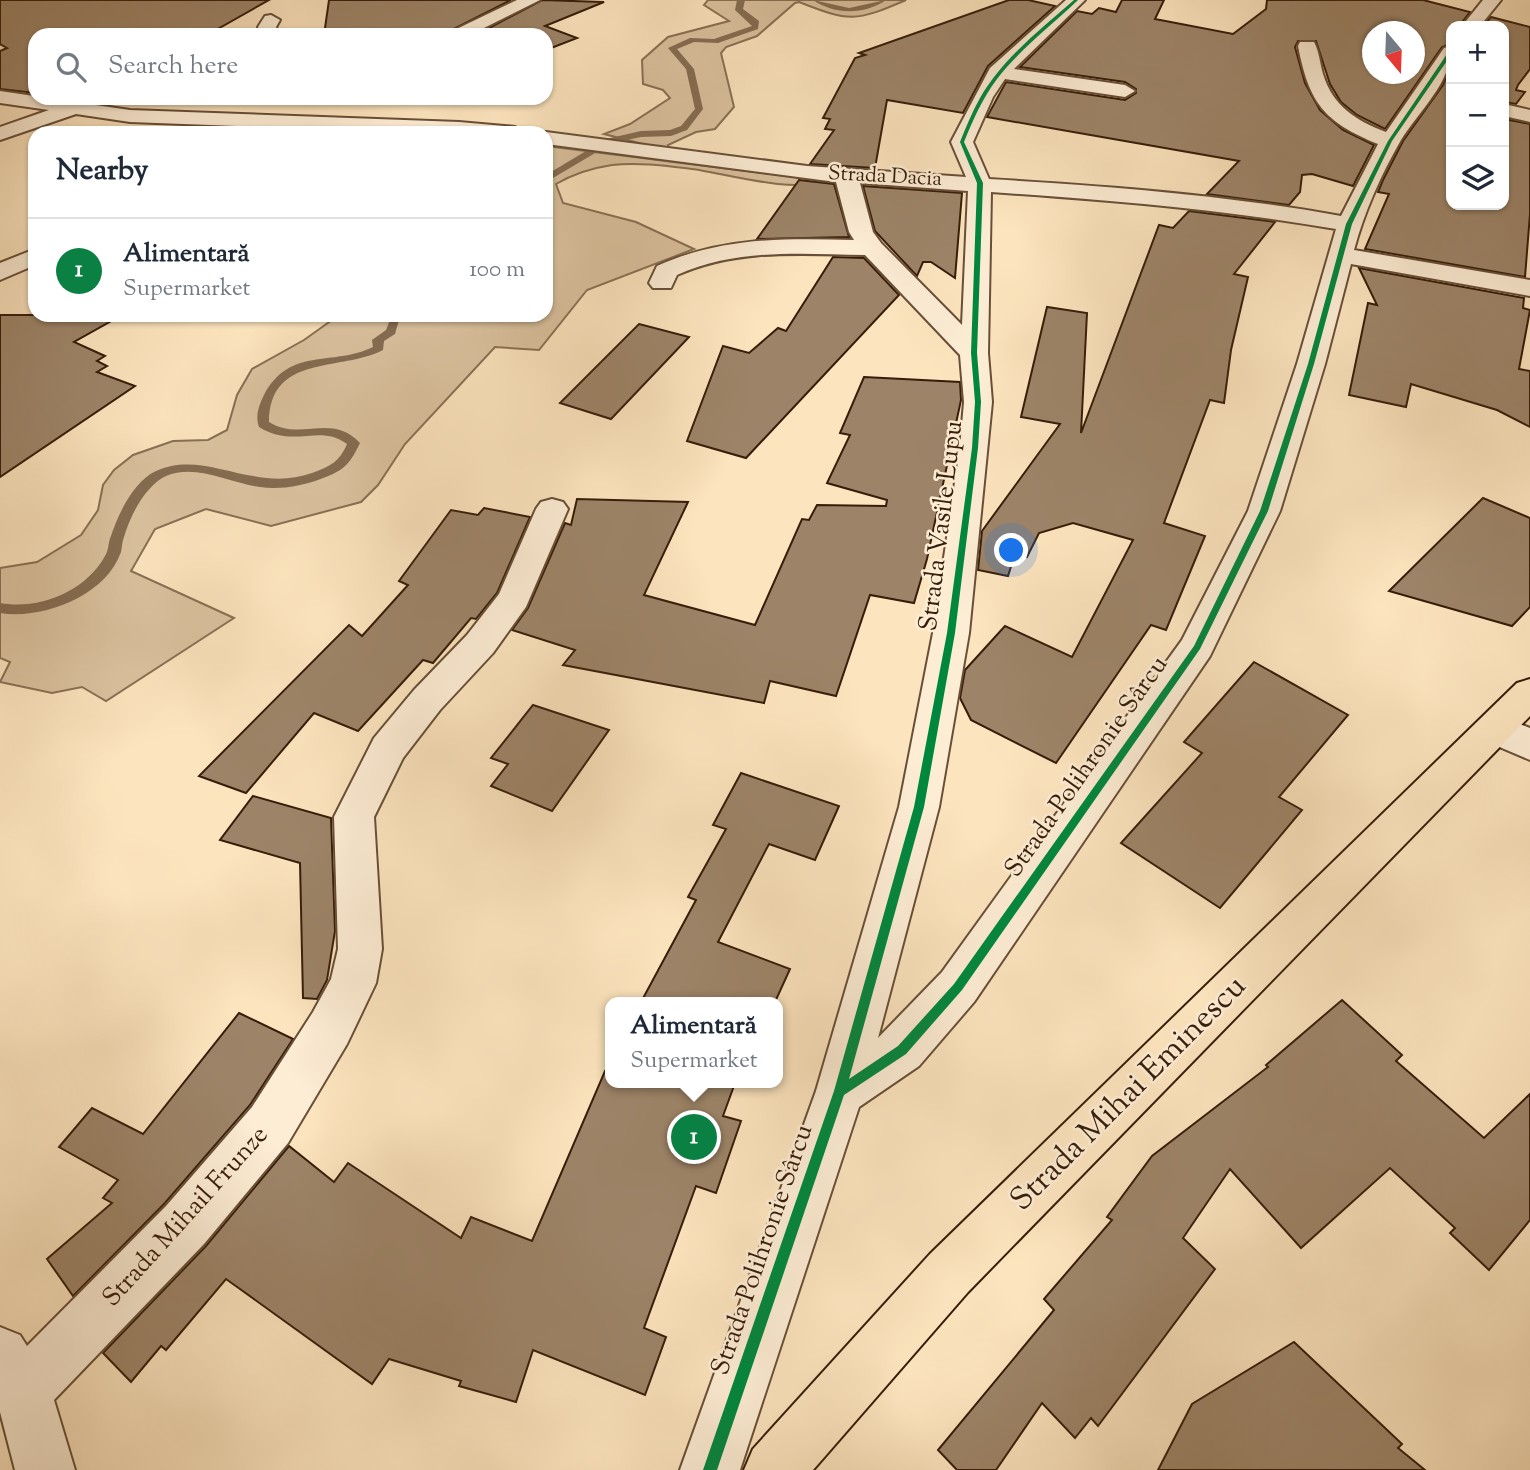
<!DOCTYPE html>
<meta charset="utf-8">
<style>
body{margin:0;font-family:"Sorts Mill Goudy",serif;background:#f2f2f3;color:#1f2937}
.controls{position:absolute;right:21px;top:21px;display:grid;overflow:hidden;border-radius:14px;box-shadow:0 2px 5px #0004}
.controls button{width:63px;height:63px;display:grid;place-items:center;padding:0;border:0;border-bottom:2px solid #e0e1e3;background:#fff;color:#1f2937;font:35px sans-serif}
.compass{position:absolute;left:1362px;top:21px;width:63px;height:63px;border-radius:50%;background:#fff;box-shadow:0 2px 5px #0004;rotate:161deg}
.you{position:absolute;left:1012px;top:551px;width:24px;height:24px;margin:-18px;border:5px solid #fff;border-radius:50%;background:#1a73e8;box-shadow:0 0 0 10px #1a73e833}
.badge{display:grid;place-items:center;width:46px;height:46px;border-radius:50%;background:#0b8043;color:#fff;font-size:23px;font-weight:700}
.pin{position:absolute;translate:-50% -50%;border:4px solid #fff;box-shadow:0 2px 7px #0006}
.popup{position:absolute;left:605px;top:997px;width:178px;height:91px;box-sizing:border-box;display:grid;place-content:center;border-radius:14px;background:#fff;filter:drop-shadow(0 2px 5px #0005);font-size:23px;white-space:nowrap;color:#747a83}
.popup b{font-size:26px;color:#1f2937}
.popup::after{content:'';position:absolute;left:50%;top:100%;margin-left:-14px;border:14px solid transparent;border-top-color:#fff}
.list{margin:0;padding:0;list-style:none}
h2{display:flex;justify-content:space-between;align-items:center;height:91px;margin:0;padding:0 28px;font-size:30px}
h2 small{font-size:23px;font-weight:400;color:#747a83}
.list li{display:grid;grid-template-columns:46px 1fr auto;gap:21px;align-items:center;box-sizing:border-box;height:105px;padding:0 28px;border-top:2px solid #e0e1e3}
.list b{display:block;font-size:26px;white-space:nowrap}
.list p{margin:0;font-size:23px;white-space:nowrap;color:#747a83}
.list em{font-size:23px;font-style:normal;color:#747a83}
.icon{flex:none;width:38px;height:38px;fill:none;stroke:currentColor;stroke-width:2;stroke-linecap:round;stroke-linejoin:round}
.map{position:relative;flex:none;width:1530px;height:1470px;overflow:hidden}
.search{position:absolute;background:#fff;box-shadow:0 2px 5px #0004;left:28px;top:28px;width:525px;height:77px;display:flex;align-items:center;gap:18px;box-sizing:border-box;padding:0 24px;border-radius:21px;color:#747a83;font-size:26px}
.panel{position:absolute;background:#fff;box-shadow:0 2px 5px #0004;left:28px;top:126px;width:525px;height:196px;border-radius:21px}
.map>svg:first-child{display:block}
</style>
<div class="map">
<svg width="1530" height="1470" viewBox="0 0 1530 1470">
<rect width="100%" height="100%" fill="#fce4be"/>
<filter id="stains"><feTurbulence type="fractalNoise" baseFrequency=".00286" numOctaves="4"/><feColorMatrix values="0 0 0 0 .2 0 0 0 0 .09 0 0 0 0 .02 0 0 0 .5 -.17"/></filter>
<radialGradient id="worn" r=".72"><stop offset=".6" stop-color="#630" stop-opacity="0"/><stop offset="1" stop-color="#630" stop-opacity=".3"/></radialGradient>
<g fill="#dbc29f" stroke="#897054" stroke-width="2">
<path d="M708,0H906C855,22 850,22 799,2L795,3L757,36L726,47L721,53L734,107L715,129L696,132L668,145L670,151L604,134L630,124L670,98L663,90L643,84L642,60L668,37L729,21L704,5Z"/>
<path d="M546,146L819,180C800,195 718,172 692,169C667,166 638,162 612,165C592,168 573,174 556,184L563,203L636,222L694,249L587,290L539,350L495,347L405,444L378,485L361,502L271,526L206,509L155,529L131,571L234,618L106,701L82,687L52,693L0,682L10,662L0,658V568L37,562L81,535L98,510L103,485L114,470L133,455L173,441L208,440L227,430L237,395L252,369L304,340L339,315H546Z"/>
</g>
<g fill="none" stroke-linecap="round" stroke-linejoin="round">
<g fill="#856c51" fill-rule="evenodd">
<path d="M737,0H745L743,9L759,21L758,29L718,43L694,42L677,49L694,69L703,109L687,130L671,136L641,137L612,143L553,178L549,187L546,188V175L606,139L641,131L670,130L681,126L695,109L686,69L668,48L690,38L714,39L752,26L735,10Z"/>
<path d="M813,0L849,8L886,0C864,15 835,15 813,0Z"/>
<path d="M392,315H404L399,320L395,334L384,341L383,350C341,372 270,353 269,422C301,442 331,412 360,443C349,466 343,471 318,480C300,486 280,490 260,487C230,483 196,463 166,476C145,486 130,516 124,537C122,542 122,547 121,552C106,596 42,620 0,613V603C39,610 85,592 105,556C109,550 108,542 111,536C118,514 134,481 156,471C205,448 254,494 312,473C331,466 339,462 347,444C320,423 295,449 259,427C255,416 259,405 264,395C290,346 332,367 373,347L372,340L386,330Z"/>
</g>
</g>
<g fill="#9d8468" stroke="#371d0a" stroke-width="2" fill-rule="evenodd">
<path d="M0,0H269L207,35H35V93L0,89V51L7,48L0,44Z"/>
<path d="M329,0H511L442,35H324Z"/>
<path d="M542,0L604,2L545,26L577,38L546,50V35H476Z"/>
<path d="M1009,0H1028L1055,6L988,66L963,113L887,100L875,168L810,164L834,130L825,129L830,119L823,118L855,58L865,55L859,53Z"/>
<path d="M1122,0H1164L1155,19L1233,34L1266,9L1267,0H1423L1470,12L1459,26H1451V44L1442,47L1385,129L1357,115L1341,102L1330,84L1316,41H1298L1295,47L1305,83L1320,110L1343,130L1374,145L1353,186L1312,174L1302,175L1300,192L1289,205L1207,194L1239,161L987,117L1006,82L1125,100L1136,93V89L1125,82L1020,67L1077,11L1092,14L1099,8L1116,12ZM1373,32H1415V74H1373Z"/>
<path d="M1491,17L1530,27V69L1518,85L1516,90L1525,92L1516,104L1504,102V26H1483Z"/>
<path d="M1451,65V205H1504V119L1530,124V214L1525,277L1365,249L1389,194L1378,192L1383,180L1403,141L1443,85Z"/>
<path d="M799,180L834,184L849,237L757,239Z"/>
<path d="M863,186L962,193L955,278L931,262H923L917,276L875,231Z"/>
<path d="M1189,211L1275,222L1234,274L1248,277L1231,350L1224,403L1210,400L1164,523L1205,536L1166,630L1151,625L1056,763L971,720L960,698L965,670L1005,626L1072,657L1133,540L1073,523L1039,533L1027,557L1015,554L1008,576L978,570L982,531L1060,424L1021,417L1047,307L1087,313L1081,433L1159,225L1173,228Z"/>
<path d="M833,257L864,258L899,295L746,458L687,441L723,346L749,353L778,328L786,331Z"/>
<path d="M1359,268L1524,298L1523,308L1530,310L1519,369L1530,371V427L1497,410L1411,384L1406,407L1349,395L1368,303L1377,305Z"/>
<path d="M0,315H122L74,342L105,356L97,361L107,366L97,372L135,386L0,477Z"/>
<path d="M639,324L689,337L611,419L560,403Z"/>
<path d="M864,377L960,382L961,400L927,559L914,603L870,595L836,696L770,681L764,703L563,665L575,650L512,630L528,608L565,523L571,525L577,499L688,502L644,595L755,625L802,519L809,520L817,505L886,506L887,500L827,483L850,435L840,433Z"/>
<path d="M1483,498L1530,518V607L1512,626L1389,591Z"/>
<path d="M484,508L530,517L497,593L476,619L471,618L433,663L423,660L358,731L314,713L246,793L199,776L349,625L362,636L408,585L399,581L451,510L478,515Z"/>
<path d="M1254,662L1348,715L1279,797L1302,810L1220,908L1121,843L1202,753L1184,742Z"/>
<path d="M533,705L609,730L552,811L491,786L508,764L491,758Z"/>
<path d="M741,773L839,806L815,860L769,844L718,942L790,969L775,1002H641L696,900L688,897L726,829L713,825Z"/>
<path d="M253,796L331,818L335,931L327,980L317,999L303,998L300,863L220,840Z"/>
<path d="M1342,1000L1402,1055L1396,1061L1484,1138L1530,1094V1220L1489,1270L1450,1233L1455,1228L1390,1168L1301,1248L1230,1169L1183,1238L1215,1269L1098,1426L1091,1418L1075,1438L1042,1403L996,1470H957L938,1450L1054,1310L1044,1299L1112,1220L1107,1217L1152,1156L1268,1067L1266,1065Z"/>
<path d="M239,1013L293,1039L250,1105L164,1204L73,1296L47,1259L112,1203L103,1198L118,1180L59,1147L92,1108L143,1134Z"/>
<path d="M605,1071L610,1073V1083H735L723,1116L741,1121L716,1193L696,1186L644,1328L666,1337L645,1395L533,1350L516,1402L459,1386L461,1381L389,1359L372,1384L226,1279L166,1350L161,1346L131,1382L103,1353L206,1246L289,1146L334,1182L348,1163L461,1238L471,1217L532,1241Z"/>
<path d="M1294,1342L1402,1444L1398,1448L1425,1470H1158L1192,1404Z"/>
</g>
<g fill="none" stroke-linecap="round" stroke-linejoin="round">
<g stroke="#684f37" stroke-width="4">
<g id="minor">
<path d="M517,0H540L470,35H444Z"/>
<path d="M1066,0H1085L1014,69L1125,85L1135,91L1125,97L1005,79L993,97L973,142L989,179C1108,186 1225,195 1341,216L1378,144C1324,122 1309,103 1298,46L1300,42H1314C1319,51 1320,63 1323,74C1333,106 1355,120 1386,132L1444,48L1451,46C1453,81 1419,111 1401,140C1382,173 1364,212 1354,250L1530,280V296L1351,264L1325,364L1280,511L1210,656L974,1002L919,1066L859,1107L740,1470H680L816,1091L899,807L933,633L960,448L964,402L960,355L865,255C801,254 737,248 677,275L671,288H653L649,283L657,266C721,237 786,238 854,240L849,232L836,182L546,144V133H540L546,132L807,166L966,177L951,142L990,68ZM860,183L968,191L962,325L881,243L873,232ZM991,192C1107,200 1221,209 1336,229L1297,364L1248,511L1182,640L942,972L878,1038L939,807L969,633L992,402L988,353Z"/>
<path d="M1483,0H1501L1480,26H1462Z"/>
<path d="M271,15L280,20L276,27L279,35H261L258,27L265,16Z"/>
<path d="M0,91L130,110L459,122L515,127L526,133H422L130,122L76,114L0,140V127L49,110L0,103Z"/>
<path d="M1504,104L1530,110V122L1504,116Z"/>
<path d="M35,249V265L0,280V263Z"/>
<path d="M552,499L563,502L568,509L526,607L493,653L440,710L403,758L374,817L382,949L376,983L347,1044L288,1143L204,1244L54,1400L75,1470H15L0,1412V1327L20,1335L27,1346L166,1206L252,1107L313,1012L331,979L338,949L334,817L374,738L414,690L467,635L499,594L536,509L541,502Z"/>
<path d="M1497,715L1530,728V760L1483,740L1478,730L1483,720Z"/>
</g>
</g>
<g stroke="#371d0a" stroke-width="4">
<path id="major" d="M1530,679V716L968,1292L813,1470H744L753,1449L930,1254L1517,683Z"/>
</g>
<use href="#minor" fill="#fdedd5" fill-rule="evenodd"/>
<use href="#major" fill="#fce4be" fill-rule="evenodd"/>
<g stroke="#fdedd5" stroke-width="4">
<path id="cycleway" d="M1074,0H1078C1051,26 1020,49 997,79C982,99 973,120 964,142L983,183L977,353L981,402L978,448L955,633L924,807L849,1079L898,1046L954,984L1194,646L1260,511L1308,364L1346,224L1388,141L1449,51H1451V55L1392,141L1352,224L1314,364L1268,511L1200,649L962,990L906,1054L844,1095L717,1470H703L834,1091L914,807L947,633L972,448L975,402L971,353L977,183L960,142C966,127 972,112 980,98C1003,58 1040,30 1074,0Z"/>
</g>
<use href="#cycleway" fill="#00873e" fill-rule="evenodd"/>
</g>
<g text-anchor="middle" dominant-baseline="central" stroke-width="5" stroke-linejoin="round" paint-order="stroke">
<g font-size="21" fill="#371d0a" stroke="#fdedd5">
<text transform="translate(885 177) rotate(3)">Strada Dacia</text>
</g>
<g font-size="26" fill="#371d0a" stroke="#fdedd5">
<text transform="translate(942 526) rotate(-83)">Strada Vasile Lupu</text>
<text transform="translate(1087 767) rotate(-55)">Strada Polihronie Sârcu</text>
<text transform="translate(186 1217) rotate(-48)">Strada Mihail Frunze</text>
<text transform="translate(763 1250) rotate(-71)">Strada Polihronie Sârcu</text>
</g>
<g font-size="32" fill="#371d0a" stroke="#fdedd5">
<text transform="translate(1129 1094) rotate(-45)">Strada Mihai Eminescu</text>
</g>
</g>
<rect width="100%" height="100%" filter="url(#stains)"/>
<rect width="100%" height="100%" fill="url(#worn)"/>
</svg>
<div class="controls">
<button>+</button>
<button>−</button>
<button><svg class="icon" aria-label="layers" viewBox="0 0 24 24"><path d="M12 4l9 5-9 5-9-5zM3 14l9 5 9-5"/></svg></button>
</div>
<svg class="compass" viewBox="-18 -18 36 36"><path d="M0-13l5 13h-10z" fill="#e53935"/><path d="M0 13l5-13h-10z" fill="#747a83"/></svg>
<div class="you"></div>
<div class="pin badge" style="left:694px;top:1137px">1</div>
<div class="popup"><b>Alimentară</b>Supermarket</div>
<div class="search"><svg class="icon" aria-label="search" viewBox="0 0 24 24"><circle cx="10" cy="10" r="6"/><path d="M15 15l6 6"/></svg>Search here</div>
<section class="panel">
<h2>Nearby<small></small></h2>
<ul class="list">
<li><span class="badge">1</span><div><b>Alimentară</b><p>Supermarket</p></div><em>100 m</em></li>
</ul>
</section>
</div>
